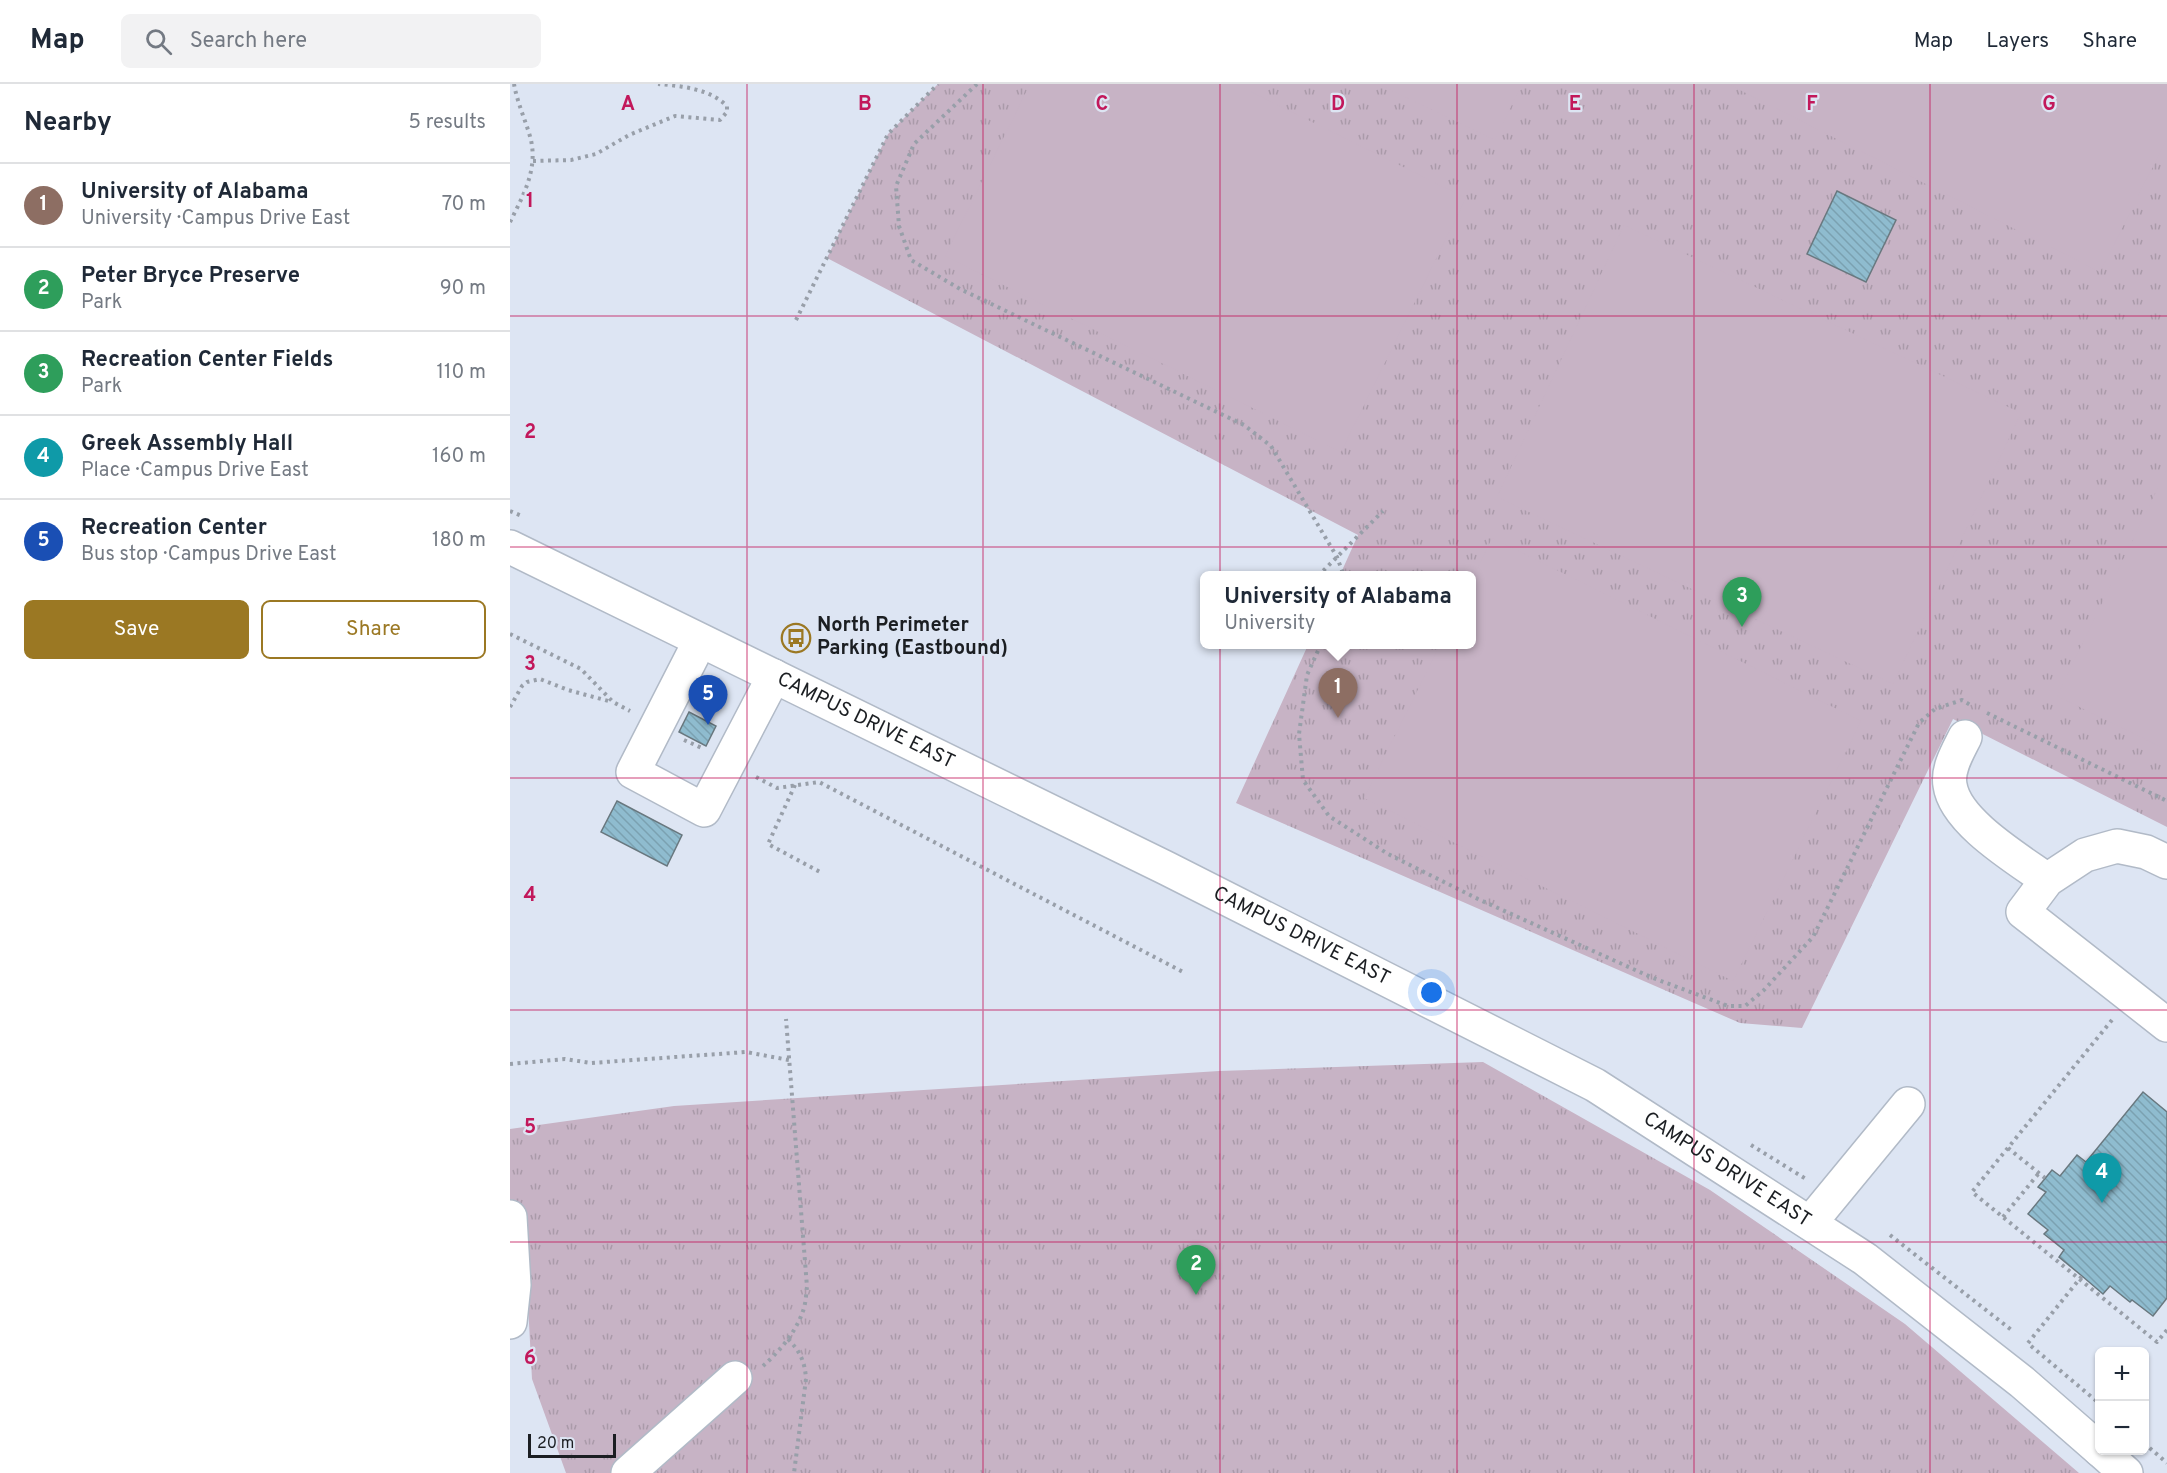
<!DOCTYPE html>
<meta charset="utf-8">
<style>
body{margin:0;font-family:Overpass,sans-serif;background:#f2f2f3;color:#1f2937}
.controls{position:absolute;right:18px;bottom:18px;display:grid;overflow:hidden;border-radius:9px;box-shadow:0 2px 4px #0004}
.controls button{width:54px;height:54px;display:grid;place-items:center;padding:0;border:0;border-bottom:2px solid #e0e1e3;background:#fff;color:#1f2937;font:30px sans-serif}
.scale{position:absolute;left:18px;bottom:15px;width:88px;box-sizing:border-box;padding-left:6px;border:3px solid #1b1e22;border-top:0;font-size:16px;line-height:21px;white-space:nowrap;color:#1b1e22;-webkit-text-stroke:4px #dde5f3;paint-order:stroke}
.you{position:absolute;left:922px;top:909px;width:21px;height:21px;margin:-15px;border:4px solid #fff;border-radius:50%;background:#1a73e8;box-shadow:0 0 0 9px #1a73e833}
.badge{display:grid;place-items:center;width:39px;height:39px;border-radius:50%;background:#9b7823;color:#fff;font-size:20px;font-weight:700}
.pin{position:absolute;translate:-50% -50px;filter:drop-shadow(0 2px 3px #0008)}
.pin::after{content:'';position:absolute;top:32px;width:21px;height:18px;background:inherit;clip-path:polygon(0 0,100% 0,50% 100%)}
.popup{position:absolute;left:690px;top:487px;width:276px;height:78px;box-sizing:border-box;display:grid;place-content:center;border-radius:9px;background:#fff;filter:drop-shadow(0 2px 4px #0005);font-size:20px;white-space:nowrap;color:#747a83}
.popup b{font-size:22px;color:#1f2937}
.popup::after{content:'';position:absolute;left:50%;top:100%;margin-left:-12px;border:12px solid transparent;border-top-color:#fff}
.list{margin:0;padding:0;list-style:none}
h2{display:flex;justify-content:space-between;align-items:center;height:78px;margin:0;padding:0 24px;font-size:26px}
h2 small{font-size:20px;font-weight:400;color:#747a83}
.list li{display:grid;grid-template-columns:39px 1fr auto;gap:18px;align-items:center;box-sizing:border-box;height:84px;padding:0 24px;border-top:2px solid #e0e1e3}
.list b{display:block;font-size:22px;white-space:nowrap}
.list p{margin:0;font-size:20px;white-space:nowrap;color:#747a83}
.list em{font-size:20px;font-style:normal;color:#747a83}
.actions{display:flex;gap:12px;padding:18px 24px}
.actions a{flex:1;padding:14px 0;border:2px solid #9b7823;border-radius:9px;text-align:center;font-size:21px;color:#9b7823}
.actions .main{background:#9b7823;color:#fff}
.icon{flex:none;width:33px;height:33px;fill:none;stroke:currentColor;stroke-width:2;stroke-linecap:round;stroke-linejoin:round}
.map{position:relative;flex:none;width:1657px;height:1389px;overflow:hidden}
header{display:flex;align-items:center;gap:36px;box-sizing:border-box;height:84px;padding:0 30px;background:#fff;border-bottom:2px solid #e0e1e3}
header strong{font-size:28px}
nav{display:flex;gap:33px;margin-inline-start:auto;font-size:21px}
.search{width:420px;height:54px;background:#f2f2f3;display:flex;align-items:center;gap:15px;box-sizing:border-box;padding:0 21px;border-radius:9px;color:#747a83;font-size:22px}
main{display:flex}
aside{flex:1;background:#fff}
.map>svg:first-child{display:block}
</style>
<header>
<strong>Map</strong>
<div class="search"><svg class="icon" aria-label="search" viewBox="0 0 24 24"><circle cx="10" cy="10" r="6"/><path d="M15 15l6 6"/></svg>Search here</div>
<nav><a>Map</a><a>Layers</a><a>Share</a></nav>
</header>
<main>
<aside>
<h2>Nearby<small>5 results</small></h2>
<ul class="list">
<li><span class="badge" style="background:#8d6e63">1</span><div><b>University of Alabama</b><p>University · Campus Drive East</p></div><em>70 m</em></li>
<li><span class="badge" style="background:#2e9e5b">2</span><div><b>Peter Bryce Preserve</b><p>Park</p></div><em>90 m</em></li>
<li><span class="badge" style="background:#2e9e5b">3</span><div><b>Recreation Center Fields</b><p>Park</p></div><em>110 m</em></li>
<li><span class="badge" style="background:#0f9aa8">4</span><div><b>Greek Assembly Hall</b><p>Place · Campus Drive East</p></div><em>160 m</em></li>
<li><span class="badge" style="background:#1a4fb4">5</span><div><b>Recreation Center</b><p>Bus stop · Campus Drive East</p></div><em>180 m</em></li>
</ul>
<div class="actions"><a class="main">Save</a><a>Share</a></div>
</aside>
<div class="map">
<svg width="1657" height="1389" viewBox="0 0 1657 1389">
<defs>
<pattern id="park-tufts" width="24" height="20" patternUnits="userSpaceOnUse" patternTransform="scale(1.5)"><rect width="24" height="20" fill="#c7b3c5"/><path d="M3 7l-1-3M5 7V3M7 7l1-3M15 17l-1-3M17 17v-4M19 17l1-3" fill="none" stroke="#aa9aa9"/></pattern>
<pattern id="building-back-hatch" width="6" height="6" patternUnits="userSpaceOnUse" patternTransform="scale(1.5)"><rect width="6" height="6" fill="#8fbccf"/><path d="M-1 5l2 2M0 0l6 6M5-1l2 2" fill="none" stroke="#7ba1b1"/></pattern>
</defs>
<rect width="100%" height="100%" fill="#dde5f3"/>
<g fill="url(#park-tufts)">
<path d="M428,0H1657V743L1443,635L1292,944L1230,939L726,719L798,561L962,560V492L830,491L848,451L317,174L378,50Z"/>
<path d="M973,978L1200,1106L1395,1240L1569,1389H56L22,1295L16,1183L0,1158V1045L164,1022L709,987Z"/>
</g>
<g fill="#c7b3c5">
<path d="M520,0H725L956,114L831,368L435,172Z"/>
<path d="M868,0H1012L985,56Z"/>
<path d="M1218,0H1657V55L1590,188Z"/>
<path d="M1114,141L1511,329L1383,600L987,413Z"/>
<path d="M1657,385V666L1547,612Z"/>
<path d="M982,454L1351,637L1223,897L854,714L930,561L962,560V496Z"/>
</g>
<g fill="url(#building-back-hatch)" stroke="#69787f" stroke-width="1.5">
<path d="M1327,107L1386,136L1356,198L1297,170Z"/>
<path d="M179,628L206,642L196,662L169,648Z"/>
<path d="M107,717L172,751L157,782L91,748Z"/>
<path d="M1633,1008L1657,1028V1214L1643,1232L1622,1216L1620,1218L1600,1202L1593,1210L1572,1192L1549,1173L1554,1166L1534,1150L1538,1146L1518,1130L1536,1108L1528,1103L1542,1086L1550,1092L1567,1071L1576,1078Z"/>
</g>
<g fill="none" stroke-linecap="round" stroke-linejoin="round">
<g stroke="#b1bac7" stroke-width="36">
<g id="minor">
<path id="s1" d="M0,463L656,784L1085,1001L1355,1175L1512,1298L1590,1366"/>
<path d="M190,557L123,688L194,726L264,592"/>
<path d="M1455,653C1448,667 1437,685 1440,701C1445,738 1508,775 1537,796"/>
<path d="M1657,778L1636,768L1607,762L1575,771L1537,796L1513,828L1657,941"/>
<path d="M0,1133L4,1201L0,1238"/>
<path d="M1300,1139L1398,1020"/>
<path d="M1590,1366L1616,1389"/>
<path d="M118,1389L225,1294"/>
</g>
</g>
<g stroke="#989fa9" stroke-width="4" stroke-dasharray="3 4.5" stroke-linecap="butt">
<path d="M467,0L404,60L386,102L389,142L401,176L450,205L734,341L761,362L827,473L834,492"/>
<path d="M23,77L61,76L86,70L119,51L165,32L210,36L217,28V22C200,5 172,2 148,0"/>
<path d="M0,138C14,110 30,82 19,49C14,33 7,17 4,0"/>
<path d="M286,236L378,50L428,0"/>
<path d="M0,427L12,432"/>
<path d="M808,492L873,427"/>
<path d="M0,550L71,585L103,618L120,627"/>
<path d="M811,560L797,591L789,650L793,696L819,732L878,770L968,815L1143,894L1218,922H1235L1254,906L1303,853L1409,639L1425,625L1452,616L1462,622"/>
<path d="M0,623L12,602L17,598L30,595L58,606L102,618"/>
<path d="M1477,629L1657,717"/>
<path d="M174,656L192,664"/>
<path d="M246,693L267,704L309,698L675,889"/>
<path d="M285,701L258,760L310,788"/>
<path d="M1602,936L1462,1108L1647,1258L1657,1246"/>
<path d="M0,980L55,975L81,979L236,968L279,976"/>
<path d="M1241,1061L1296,1095"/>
<path d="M1498,1064L1535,1094"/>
<path d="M1493,1133L1529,1089"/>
<path d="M1380,1151L1504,1248"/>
<path d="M278,1255C290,1267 295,1278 296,1295L284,1389"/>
<path d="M1518,1259L1572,1192"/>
<path d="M1521,1262L1590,1320"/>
<path d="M253,1282C269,1268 286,1248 293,1227C296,1219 296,1210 297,1203L276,935"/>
<path d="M1634,1359L1657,1379"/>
</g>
<use href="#minor" stroke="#fff" stroke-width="33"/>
</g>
<path fill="none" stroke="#c2185b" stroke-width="1.5" stroke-opacity="0.55" d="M237,0V1389M473,0V1389M710,0V1389M947,0V1389M1184,0V1389M1420,0V1389M0,232H1657M0,463H1657M0,694H1657M0,926H1657M0,1158H1657"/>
<defs>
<g id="bus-ring" transform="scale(1.5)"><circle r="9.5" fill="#dde5f3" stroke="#9b7823" stroke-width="1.5"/><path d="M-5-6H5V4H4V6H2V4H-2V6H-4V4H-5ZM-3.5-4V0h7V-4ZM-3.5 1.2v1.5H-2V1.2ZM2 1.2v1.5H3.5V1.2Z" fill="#9b7823"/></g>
</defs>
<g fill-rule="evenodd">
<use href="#bus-ring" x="286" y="554"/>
</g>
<g text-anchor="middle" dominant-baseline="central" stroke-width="4.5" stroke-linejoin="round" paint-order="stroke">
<g font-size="20" font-weight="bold" fill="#1b1e22" stroke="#dde5f3" text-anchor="start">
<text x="307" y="542">North Perimeter<tspan x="307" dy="23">Parking (Eastbound)</tspan></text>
</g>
<g font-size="20" fill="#1b1e22" stroke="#dde5f3">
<text stroke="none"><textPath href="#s1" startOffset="396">CAMPUS DRIVE EAST</textPath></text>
<text stroke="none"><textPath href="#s1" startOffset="882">CAMPUS DRIVE EAST</textPath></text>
<text stroke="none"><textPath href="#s1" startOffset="1368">CAMPUS DRIVE EAST</textPath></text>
</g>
</g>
<g font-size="20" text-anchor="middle" font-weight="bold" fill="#c2185b" stroke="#dde5f3" stroke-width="4.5" stroke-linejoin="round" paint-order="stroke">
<text x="118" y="26">A</text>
<text x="355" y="26">B</text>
<text x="592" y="26">C</text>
<text x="828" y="26">D</text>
<text x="1065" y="26">E</text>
<text x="1302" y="26">F</text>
<text x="1539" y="26">G</text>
<text x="20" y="123">1</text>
<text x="20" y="354">2</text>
<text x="20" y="586">3</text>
<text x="20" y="817">4</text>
<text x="20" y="1049">5</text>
<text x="20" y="1280">6</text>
</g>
</svg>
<div class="controls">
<button>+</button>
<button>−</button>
</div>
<div class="scale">20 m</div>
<div class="you"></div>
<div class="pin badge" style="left:828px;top:634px;background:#8d6e63">1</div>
<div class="popup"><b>University of Alabama</b>University</div>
<div class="pin badge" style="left:686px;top:1211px;background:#2e9e5b">2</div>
<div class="pin badge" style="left:1232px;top:543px;background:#2e9e5b">3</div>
<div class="pin badge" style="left:1592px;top:1119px;background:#0f9aa8">4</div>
<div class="pin badge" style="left:198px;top:641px;background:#1a4fb4">5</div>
</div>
</main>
